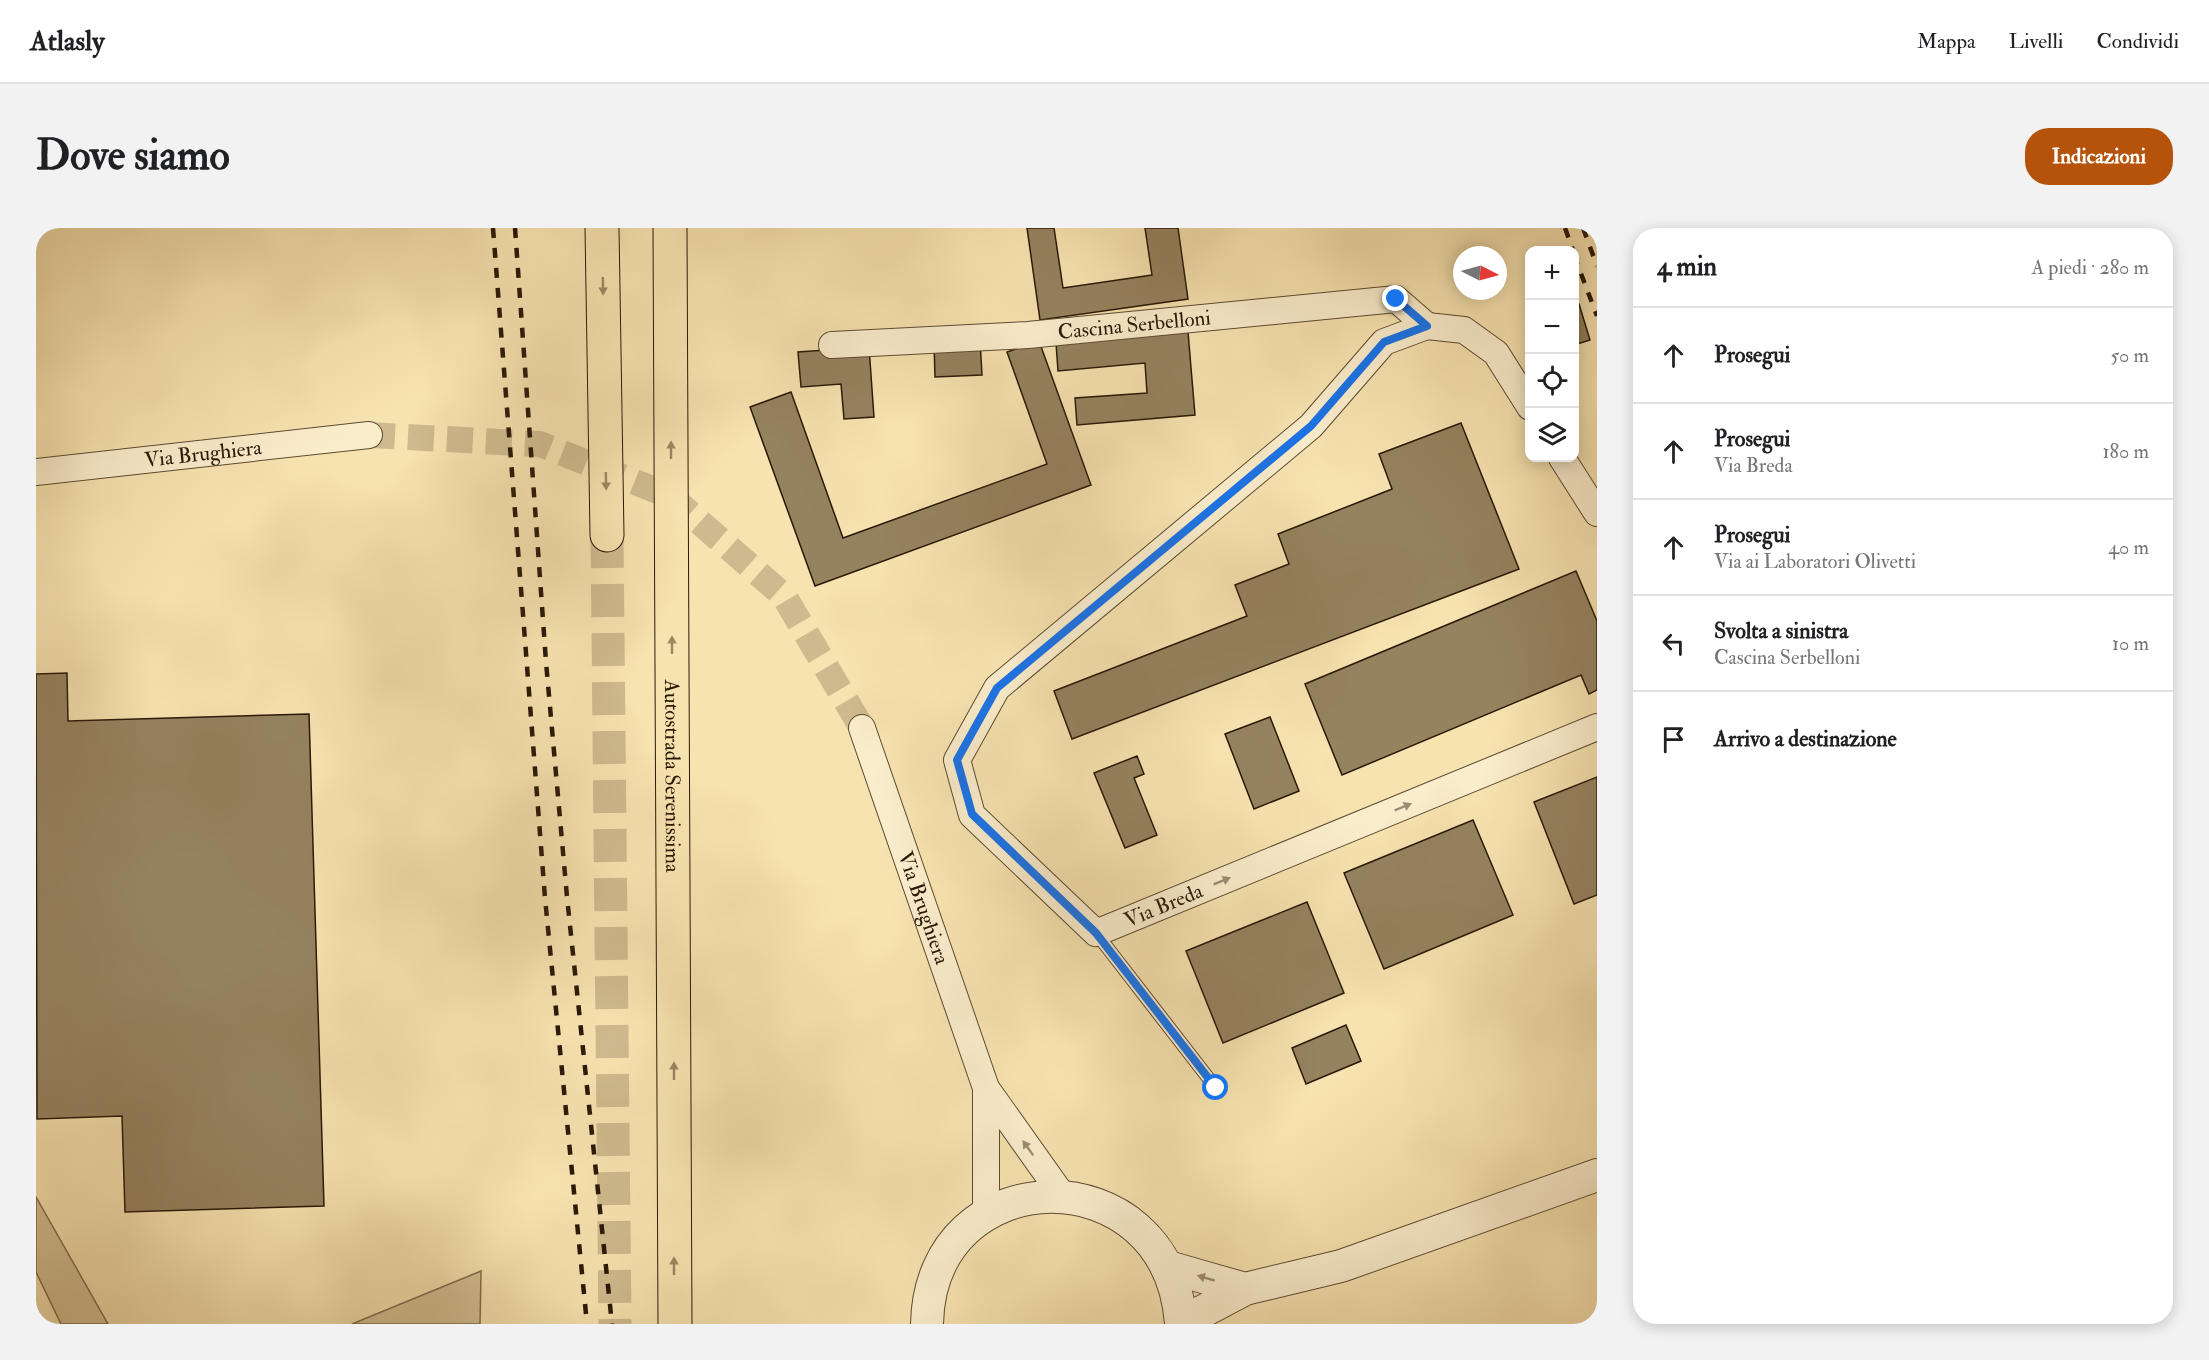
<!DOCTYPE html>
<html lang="it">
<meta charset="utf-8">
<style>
body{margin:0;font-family:"IM FELL Double Pica",serif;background:#f2f2f2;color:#202124}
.controls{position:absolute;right:18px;top:18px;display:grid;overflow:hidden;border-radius:12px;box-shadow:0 3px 15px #0003}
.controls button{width:54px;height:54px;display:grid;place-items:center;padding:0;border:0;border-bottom:2px solid #e0e0e0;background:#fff;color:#202124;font:30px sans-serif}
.compass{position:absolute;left:1417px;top:18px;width:54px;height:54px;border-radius:50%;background:#fff;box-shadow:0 3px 15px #0003;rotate:96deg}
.stop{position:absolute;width:18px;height:18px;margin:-14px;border:4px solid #1a73e8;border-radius:50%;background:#fff}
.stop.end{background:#1a73e8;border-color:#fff;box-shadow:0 2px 6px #0008}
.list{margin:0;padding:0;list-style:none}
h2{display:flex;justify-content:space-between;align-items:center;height:78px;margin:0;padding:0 24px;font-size:26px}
h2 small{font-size:20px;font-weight:400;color:#757577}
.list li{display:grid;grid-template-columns:39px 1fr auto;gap:18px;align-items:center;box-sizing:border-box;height:96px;padding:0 24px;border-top:2px solid #e0e0e0}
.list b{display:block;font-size:22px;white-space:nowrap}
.list p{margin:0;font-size:20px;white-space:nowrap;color:#757577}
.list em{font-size:20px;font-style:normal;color:#757577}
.icon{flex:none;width:33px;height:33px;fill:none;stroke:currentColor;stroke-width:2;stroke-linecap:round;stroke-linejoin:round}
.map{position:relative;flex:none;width:1561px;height:1096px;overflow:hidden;border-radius:24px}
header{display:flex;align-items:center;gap:36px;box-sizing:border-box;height:84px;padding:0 30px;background:#fff;border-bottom:2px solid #e0e0e0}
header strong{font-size:28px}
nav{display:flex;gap:33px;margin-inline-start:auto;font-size:21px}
.intro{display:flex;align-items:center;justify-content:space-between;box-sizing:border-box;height:144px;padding:0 36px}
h1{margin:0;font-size:42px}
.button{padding:15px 27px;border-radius:24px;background:#b45309;color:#fff;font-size:21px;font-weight:700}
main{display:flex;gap:36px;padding:0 36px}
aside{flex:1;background:#fff;border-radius:24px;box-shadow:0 3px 15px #0003}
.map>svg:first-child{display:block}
</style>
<header>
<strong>Atlasly</strong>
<nav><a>Mappa</a><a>Livelli</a><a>Condividi</a></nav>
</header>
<div class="intro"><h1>Dove siamo</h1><a class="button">Indicazioni</a></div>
<main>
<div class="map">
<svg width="1561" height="1096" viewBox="0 0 1561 1096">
<rect width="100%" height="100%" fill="#f7e3b0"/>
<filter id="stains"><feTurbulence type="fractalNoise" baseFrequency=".00333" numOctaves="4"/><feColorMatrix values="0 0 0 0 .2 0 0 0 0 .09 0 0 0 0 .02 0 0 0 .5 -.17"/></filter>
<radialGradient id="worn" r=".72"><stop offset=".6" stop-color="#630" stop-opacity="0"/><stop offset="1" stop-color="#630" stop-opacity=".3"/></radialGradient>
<g fill="#d4c093" stroke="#7f6c4e" stroke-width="1.5">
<path d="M0,969L72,1096H25L0,1044Z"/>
<path d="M445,1043L444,1096H316Z"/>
</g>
<g fill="#95825f" stroke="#2a1808" stroke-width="1.5">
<path d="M991,0H1018L1027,60L1116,47L1109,0H1142L1152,71L1004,92Z"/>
<path d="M1543,76L1554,112L1538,117V77Z"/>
<path d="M1152,104L1159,187L1041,197L1039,170L1111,165L1109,135L1022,143L1020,115Z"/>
<path d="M944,112L946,147L899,149L898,114Z"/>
<path d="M1003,113L1055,257L779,358L714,179L755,164L807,310L1011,236L971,124Z"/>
<path d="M833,119L838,189L808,191L805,156L765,159L762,124Z"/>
<path d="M1425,195L1483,341L1036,511L1018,463L1211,388L1199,357L1253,336L1242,306L1356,261L1343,226Z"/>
<path d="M1540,343L1561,393V462L1553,466L1545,447L1306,547L1269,456Z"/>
<path d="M31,445L32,493L273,486L288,978L89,984L86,888L1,891L0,446Z"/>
<path d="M1234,489L1263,563L1218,581L1189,506Z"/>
<path d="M1101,528L1108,546L1098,550L1121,607L1089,620L1058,545Z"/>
<path d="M1561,549V667L1538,676L1498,574Z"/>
<path d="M1437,592L1477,687L1348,741L1308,645Z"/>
<path d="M1271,674L1308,765L1187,815L1150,723Z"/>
<path d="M1310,797L1325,833L1270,856L1256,820Z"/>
</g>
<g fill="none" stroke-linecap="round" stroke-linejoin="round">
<path stroke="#ceba8e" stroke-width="26" stroke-dasharray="26 13" stroke-linecap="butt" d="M333,207L504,216L634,268L748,368L826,500"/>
<path stroke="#ceba8e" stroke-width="33" stroke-dasharray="33 16" stroke-linecap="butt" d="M571,307L579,1096"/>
<g stroke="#5d4b32" stroke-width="14">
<path id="service" d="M1060,705L1180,860"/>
</g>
<g stroke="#5d4b32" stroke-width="28">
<g id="minor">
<path id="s1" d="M796,117L992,107L1360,71L1391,98"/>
<path id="s2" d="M1494,179L1460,125L1428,102L1391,98L1348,114L1275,198L961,460L921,532L936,587L1060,705L1561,499"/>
<path d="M1526,230L1561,285"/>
<path id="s3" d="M0,244L333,207"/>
<path id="s4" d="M826,500L950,860L1026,967"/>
<path d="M950,860V986"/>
</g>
</g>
<g stroke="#5d4b32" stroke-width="34">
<g id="tertiary">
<path d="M1132,1039L1209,1061"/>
<path d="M1145,1095L1209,1061L1305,1038L1561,947"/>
<path d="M891,1096C894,929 1133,924 1145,1096"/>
</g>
</g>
<g stroke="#2a1808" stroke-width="35">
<g id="motorway">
<path d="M566,0L571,307"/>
<path id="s5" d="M634,0L639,1096"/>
</g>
</g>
<use href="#service" stroke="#faedcc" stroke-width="12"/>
<use href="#minor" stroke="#faedcc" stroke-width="26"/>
<use href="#tertiary" stroke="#faedcc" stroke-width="32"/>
<use href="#motorway" stroke="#f7e3b0" stroke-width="33"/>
<g stroke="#2a1808" stroke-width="4.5" stroke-dasharray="10 10" stroke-linecap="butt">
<path d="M457,0L509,670L551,1096"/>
<path d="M479,0L510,434L531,669L576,1096"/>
<path d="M1529,0L1537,22"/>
<path d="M1547,0L1561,38"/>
<path d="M1538,27L1561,88"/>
</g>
</g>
<defs><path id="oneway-solid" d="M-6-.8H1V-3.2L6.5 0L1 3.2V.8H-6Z" transform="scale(1.5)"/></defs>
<g fill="#9b8864">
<use href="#oneway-solid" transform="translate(567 58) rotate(89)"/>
<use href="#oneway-solid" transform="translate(635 222) rotate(-90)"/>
<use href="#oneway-solid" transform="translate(570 253) rotate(89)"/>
<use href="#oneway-solid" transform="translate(636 417) rotate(-90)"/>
<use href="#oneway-solid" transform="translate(638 843) rotate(-90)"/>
<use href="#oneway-solid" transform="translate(638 1038) rotate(-90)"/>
</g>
<g fill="#9c8d74">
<use href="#oneway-solid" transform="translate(1367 579) rotate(-22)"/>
<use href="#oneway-solid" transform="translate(1186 653) rotate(-22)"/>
<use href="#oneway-solid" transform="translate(992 920) rotate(-125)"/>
<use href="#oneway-solid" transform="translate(1170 1050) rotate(-164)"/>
</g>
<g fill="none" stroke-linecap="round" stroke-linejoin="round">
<path stroke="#1a73e8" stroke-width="8" d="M1180,860L1060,705L936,586L921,532L961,460L1275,198L1348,114L1391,98L1360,71"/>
</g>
<g text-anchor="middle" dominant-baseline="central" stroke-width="6" stroke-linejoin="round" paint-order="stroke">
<g font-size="21" fill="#2a1808" stroke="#faedcc">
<text stroke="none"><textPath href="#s1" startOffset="303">Cascina Serbelloni</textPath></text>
<text stroke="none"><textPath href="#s3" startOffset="168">Via Brughiera</textPath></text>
<text stroke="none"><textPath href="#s5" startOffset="548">Autostrada Serenissima</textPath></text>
<text stroke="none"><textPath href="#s2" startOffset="1090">Via Breda</textPath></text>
<text stroke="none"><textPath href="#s4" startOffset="190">Via Brughiera</textPath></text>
</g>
</g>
<rect width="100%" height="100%" filter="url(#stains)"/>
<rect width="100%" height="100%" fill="url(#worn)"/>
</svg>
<div class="controls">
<button>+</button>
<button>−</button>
<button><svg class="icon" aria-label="locate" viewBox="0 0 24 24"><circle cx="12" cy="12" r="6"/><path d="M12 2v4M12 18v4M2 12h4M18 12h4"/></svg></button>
<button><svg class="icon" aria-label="layers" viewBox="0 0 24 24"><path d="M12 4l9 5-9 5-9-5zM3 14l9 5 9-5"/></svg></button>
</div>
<svg class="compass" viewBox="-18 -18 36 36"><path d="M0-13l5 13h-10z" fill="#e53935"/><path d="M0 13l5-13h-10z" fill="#757577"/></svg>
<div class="stop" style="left:1180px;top:860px"></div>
<div class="stop end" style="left:1360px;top:71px"></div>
</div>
<aside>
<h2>4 min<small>A piedi · 280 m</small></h2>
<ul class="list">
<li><svg class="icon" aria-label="ahead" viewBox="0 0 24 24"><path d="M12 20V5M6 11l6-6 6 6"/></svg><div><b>Prosegui</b></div><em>50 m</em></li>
<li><svg class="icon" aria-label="ahead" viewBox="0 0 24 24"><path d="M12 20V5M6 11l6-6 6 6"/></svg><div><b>Prosegui</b><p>Via Breda</p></div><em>180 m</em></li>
<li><svg class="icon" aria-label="ahead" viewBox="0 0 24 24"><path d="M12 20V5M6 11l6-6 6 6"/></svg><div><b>Prosegui</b><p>Via ai Laboratori Olivetti</p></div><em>40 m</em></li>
<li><svg class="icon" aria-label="left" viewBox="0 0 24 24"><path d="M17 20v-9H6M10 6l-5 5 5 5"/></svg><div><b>Svolta a sinistra</b><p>Cascina Serbelloni</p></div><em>10 m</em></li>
<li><svg class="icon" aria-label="arrive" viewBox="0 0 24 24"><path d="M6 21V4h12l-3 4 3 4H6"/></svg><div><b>Arrivo a destinazione</b></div></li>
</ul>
</aside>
</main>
